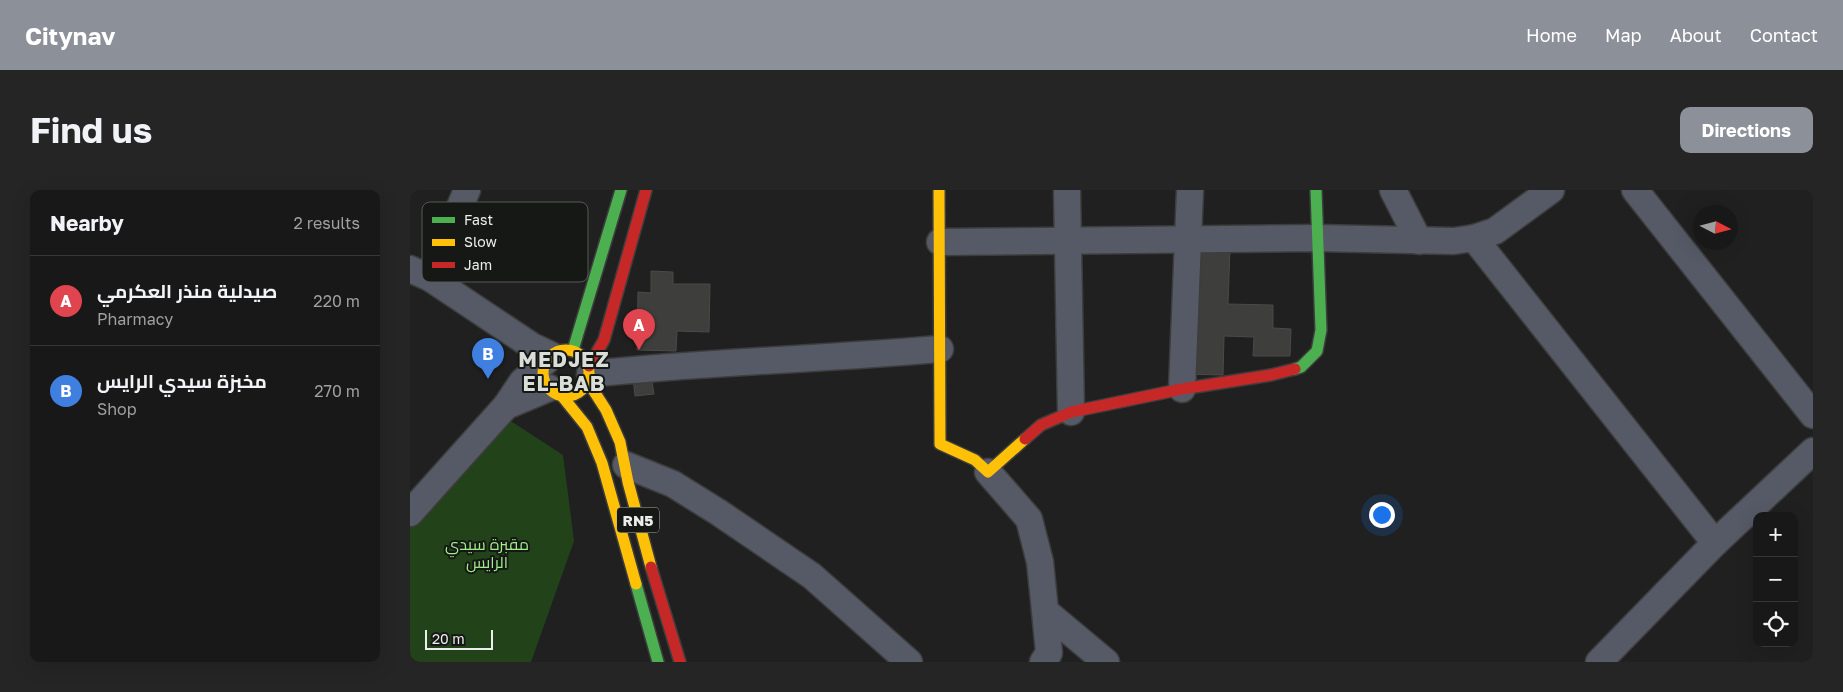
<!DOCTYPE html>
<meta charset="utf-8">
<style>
body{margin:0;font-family:"Golos Text",Cairo,sans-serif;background:#242524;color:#f1f3f6}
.controls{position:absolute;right:15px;bottom:15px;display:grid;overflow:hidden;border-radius:10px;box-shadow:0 5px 20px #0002}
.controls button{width:45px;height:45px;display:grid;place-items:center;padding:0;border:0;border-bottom:1px solid #363736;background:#171817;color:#f1f3f6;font:25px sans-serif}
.compass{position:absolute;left:1283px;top:15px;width:45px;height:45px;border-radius:50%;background:#171817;box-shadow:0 5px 20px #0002;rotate:96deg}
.scale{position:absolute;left:15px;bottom:12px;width:68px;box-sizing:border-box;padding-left:5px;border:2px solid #eceeec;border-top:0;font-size:14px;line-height:18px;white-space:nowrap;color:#eceeec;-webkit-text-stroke:4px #151815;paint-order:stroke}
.you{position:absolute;left:971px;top:324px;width:18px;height:18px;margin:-12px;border:4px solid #fff;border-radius:50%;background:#1a73e8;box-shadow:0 0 0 8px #1a73e833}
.badge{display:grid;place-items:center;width:32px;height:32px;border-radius:50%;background:#8c9099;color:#fff;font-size:16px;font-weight:700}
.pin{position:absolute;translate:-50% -41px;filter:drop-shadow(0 1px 2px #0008)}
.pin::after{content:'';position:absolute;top:26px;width:18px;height:15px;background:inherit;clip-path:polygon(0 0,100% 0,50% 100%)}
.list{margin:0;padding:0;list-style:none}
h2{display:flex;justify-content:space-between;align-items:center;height:65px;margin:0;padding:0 20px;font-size:21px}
h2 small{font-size:16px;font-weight:400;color:#9ea0a1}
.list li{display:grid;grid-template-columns:32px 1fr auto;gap:15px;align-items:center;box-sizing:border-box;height:90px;padding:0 20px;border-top:1px solid #363736}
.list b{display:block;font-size:19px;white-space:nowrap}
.list p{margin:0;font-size:16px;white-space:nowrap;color:#9ea0a1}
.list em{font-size:16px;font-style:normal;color:#9ea0a1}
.icon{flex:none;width:28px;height:28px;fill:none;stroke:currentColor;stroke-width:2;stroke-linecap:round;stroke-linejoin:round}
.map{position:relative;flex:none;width:1403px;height:472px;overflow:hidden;border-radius:10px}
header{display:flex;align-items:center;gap:30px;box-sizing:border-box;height:70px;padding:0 25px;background:#8c9099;color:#fff}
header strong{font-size:24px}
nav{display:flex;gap:28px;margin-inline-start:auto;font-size:18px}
.intro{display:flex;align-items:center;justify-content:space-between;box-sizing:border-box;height:120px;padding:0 30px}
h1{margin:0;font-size:35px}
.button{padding:12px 22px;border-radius:10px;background:#8c9099;color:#fff;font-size:18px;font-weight:700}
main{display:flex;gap:30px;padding:0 30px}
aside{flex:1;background:#171817;border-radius:10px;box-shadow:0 5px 20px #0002}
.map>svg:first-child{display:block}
</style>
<header>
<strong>Citynav</strong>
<nav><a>Home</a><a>Map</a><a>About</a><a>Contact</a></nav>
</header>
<div class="intro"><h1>Find us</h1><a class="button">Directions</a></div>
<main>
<aside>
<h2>Nearby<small>2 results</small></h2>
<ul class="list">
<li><span class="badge" style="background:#e0444e">A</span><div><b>صيدلية منذر العكرمي</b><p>Pharmacy</p></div><em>220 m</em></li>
<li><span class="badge" style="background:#3f7fe0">B</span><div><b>مخبزة سيدي الرايس</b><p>Shop</p></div><em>270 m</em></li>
</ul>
</aside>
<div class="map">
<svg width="1403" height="472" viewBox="0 0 1403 472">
<rect width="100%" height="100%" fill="#1f201f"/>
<path fill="#224319" d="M93,226L153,265L164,351L121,472H0V335Z"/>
<g fill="#3e3f3d" stroke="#494a49">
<path d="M774,58L820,59L818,114L863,115V138L881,139L880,166H843L844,147L814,146L813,185L771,184Z"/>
<path d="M241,81L263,82V94H300L299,142L267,141L266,161L227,160L228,102L241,103Z"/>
<path d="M241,185L244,204L225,206L223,187Z"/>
</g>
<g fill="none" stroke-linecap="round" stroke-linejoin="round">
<g stroke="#3c3d3c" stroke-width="29">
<g id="street">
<path d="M657,0L661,222"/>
<path d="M983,0L1009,51"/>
<path d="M1225,0L1403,225"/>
<path d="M1064,48L1305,353"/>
<path d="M530,52L907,48L1044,51L1064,48L1085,41L1141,0"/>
<path d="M0,79L20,88L122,156L141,165"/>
<path d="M20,88L57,0"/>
<path d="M136,171L112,192L96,216L139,198"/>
<path d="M180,184C296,172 413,169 530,159"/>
<path d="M772,199L780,0"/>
<path d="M216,275L263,294L308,322L402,386L499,472"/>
<path d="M578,282L619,329L630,372L635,421L639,463L633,472"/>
<path d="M0,323L96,216"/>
<path d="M635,421L696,472"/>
<path d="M1189,472L1305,353L1403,261"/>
</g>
</g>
<g stroke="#3c3d3c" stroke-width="14">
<g id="fast">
<path d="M163,160L211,0"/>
<path d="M885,179L891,177L907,161L911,140L906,0"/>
<path d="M226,394L248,472"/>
</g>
</g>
<g stroke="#3c3d3c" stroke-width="14">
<g id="slow">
<path d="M529,0L530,254L565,270L578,282L615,249"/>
<circle cx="156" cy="183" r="23"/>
<path d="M178,192L196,220L210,252L218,292L241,377"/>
<path d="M152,206L177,237L192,273L226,394"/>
</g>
</g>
<g stroke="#3c3d3c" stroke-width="14">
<g id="jam">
<path d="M179,176L194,150L236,0"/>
<path d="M615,249L631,235L661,222L772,199L861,185L885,179"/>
<path d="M241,377L270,472"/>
</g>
</g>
<use href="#street" stroke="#565a66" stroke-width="26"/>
<use href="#fast" stroke="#4caf50" stroke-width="11"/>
<use href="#slow" stroke="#ffc107" stroke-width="11"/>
<use href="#jam" stroke="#c62828" stroke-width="11"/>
</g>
<g text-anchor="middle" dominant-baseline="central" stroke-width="4" stroke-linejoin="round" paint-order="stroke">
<rect fill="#151815" stroke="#acaeac" stroke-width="1" x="207" y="317.5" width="42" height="25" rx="4"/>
<g font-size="15" font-weight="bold" fill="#eceeec">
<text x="228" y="330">RN5</text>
</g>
<g font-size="16" fill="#9fee88" stroke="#151815">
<text x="77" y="354">مقبرة سيدي<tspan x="77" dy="18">الرايس</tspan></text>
</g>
<g font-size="21" font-weight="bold" letter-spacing="1" fill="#daded9" stroke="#151815">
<text x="154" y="169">MEDJEZ<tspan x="154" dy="24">EL-BAB</tspan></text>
</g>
</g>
<rect x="12" y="12" width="166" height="80" rx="8" fill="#151815" stroke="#565856" stroke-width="1"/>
<rect x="22" y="27" width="23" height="6" fill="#4caf50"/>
<rect x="22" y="49" width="23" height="7" fill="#ffc107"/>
<rect x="22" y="72" width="23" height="6" fill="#c62828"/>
<g font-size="14" fill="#eceeec">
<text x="54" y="35">Fast</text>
<text x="54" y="57">Slow</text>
<text x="54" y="80">Jam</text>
</g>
</svg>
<div class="controls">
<button>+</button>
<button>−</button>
<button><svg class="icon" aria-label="locate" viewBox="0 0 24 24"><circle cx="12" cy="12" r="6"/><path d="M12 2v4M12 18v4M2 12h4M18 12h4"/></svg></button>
</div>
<svg class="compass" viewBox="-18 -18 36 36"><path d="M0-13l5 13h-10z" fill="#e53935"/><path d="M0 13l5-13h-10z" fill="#9ea0a1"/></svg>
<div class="scale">20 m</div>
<div class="you"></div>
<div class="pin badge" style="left:229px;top:160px;background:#e0444e">A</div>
<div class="pin badge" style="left:78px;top:189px;background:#3f7fe0">B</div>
</div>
</main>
